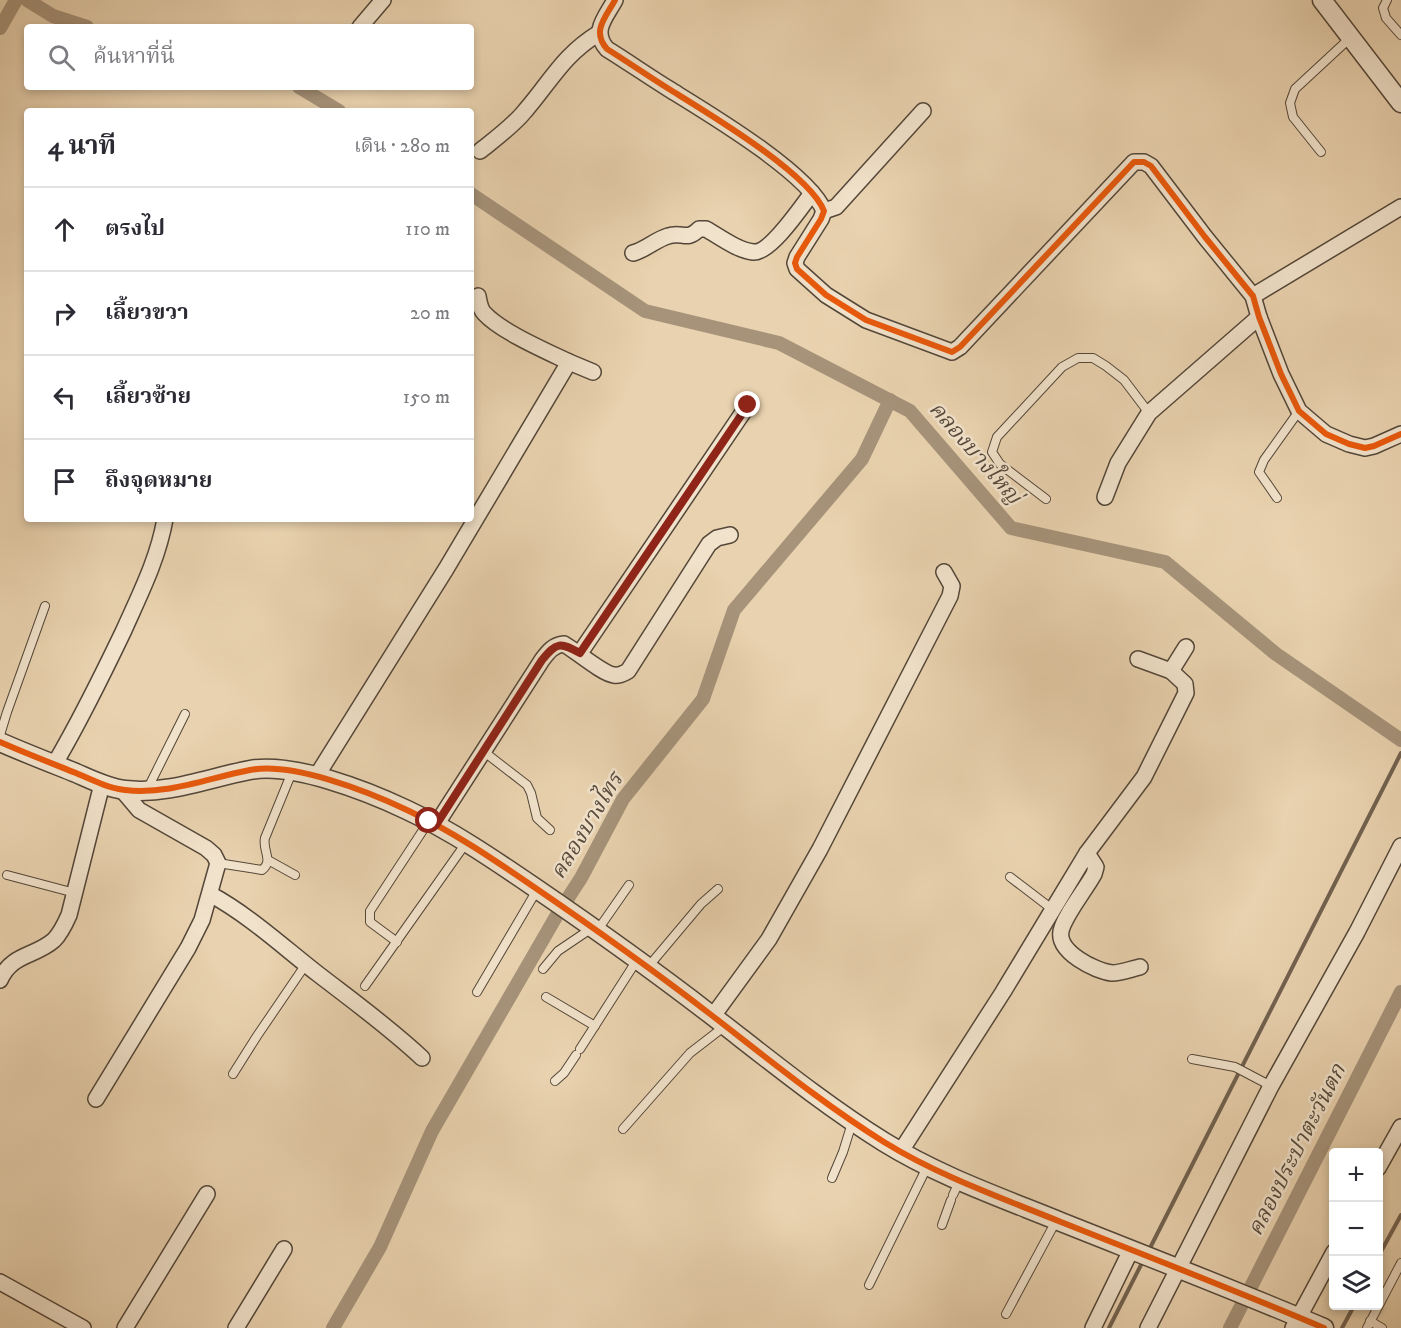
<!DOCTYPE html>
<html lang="th">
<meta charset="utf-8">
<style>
body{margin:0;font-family:"IM FELL DW Pica","Noto Serif Thai",serif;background:#f7f7f7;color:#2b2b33}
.controls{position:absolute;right:18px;bottom:18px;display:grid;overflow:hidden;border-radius:6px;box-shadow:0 3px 9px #0003}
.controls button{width:54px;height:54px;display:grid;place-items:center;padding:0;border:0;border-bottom:2px solid #e1e1e2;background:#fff;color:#2b2b33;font:30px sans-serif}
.stop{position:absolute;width:18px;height:18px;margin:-14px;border:4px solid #8f2418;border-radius:50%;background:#fff}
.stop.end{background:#8f2418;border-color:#fff;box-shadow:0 2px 6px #0008}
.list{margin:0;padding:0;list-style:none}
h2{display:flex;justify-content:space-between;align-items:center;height:78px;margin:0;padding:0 24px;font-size:26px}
h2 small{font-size:20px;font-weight:400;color:#7c7c81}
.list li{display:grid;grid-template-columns:39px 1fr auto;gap:18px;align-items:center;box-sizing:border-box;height:84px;padding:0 24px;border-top:2px solid #e1e1e2}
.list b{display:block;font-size:22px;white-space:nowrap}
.list em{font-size:20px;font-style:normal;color:#7c7c81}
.icon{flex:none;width:33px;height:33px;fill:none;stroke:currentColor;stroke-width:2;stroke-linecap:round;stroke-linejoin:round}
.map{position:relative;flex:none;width:1401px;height:1328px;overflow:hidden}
.search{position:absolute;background:#fff;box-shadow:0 3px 9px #0003;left:24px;top:24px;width:450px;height:66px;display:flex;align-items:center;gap:15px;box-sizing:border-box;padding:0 21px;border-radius:6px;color:#7c7c81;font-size:22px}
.panel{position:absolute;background:#fff;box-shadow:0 3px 9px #0003;left:24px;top:108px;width:450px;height:414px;border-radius:6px}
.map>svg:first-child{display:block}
</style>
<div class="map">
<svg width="1401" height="1328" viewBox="0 0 1401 1328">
<rect width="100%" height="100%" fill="#e9d2af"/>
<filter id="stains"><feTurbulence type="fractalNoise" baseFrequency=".00333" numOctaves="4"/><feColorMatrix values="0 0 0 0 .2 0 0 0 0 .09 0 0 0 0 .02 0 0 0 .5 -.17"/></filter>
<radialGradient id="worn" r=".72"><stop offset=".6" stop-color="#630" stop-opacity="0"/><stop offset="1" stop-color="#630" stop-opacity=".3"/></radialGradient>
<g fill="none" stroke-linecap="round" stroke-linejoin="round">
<g stroke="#726250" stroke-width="4">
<path d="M1149,1250L1401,753"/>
<path d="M1378,1257L1401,1215"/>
<path d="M1109,1328L1144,1259"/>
<path d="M1342,1328L1354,1306"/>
</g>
<g stroke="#a6937a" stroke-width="14">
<path d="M27,0L53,16L87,27"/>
<path d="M0,28L16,0"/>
<path d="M299,87L339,111"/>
<path d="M471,194L645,311L779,343L910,411L1011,528L1165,562L1276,654L1401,740"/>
<path d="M333,1328L380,1247L432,1131L557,915L581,878L623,799L703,699L734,610L862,459L890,400"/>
<path d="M1230,1328L1401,992"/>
</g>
<g stroke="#544739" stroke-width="10">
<g id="service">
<path d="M1387,0L1383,8L1386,18L1401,35"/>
<path d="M1321,152L1293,117L1290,103L1295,89L1350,38"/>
<path d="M1277,498L1259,472L1264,460L1299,411"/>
<path d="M1046,499L1000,464L992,452L997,437L1062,367L1078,358H1093L1106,366L1124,380L1149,413"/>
<path d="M0,735L7,712L45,606"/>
<path d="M483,751L527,785L531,793L537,818L550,830"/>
<path d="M147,790L185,714"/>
<path d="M268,860L295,875"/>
<path d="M218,863L262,870C274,861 262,850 265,838L292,772"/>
<path d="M7,875L75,893"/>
<path d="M1010,877L1052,909"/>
<path d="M597,931L629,885"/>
<path d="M397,942L370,922V911L429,821"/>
<path d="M648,967L701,904L718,889"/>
<path d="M543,969L558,951L592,928"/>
<path d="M365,986L466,843"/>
<path d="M477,992L537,890"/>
<path d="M546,997L595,1026"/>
<path d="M580,1049L637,960"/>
<path d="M1192,1059L1235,1067L1271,1086"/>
<path d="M233,1074L257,1036L306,964"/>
<path d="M555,1081L564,1073L576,1055"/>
<path d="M623,1129L690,1053L725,1026"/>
<path d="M832,1178L843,1152L852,1123"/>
<path d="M953,1195L960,1180"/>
<path d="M942,1225L951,1200"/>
<path d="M869,1285L927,1167"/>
<path d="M1006,1314L1056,1221"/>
<path d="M1370,1321L1382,1328"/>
<path d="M1367,1328L1401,1263"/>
</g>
</g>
<g stroke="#544739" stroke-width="18">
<g id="minor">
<path d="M615,0C606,17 591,31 607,49C628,62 648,76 669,89C706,112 809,173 824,211L821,219L797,257L795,263L797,269L826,295L866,320L952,352L960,347L1134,162H1144L1151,166L1205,237L1253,296L1259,317L1281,374L1299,411L1326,434L1349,444L1365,448L1374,446L1401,434"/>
<path d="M360,27L383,0"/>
<path d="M480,151C495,139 513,126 525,111C551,81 563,55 599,33"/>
<path d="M824,211L836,207L923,111"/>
<path d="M633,253C647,249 655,240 668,236C683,231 686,242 699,229H706C720,237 737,250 753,252C770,254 802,206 812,193"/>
<path d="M478,296C479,301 480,309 484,313C500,331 546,351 569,362"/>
<path d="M1253,296L1401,207"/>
<path d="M1105,497L1118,463L1149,413L1259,317"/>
<path d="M580,653L748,405"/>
<path d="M1138,659L1171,671"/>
<path d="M54,765C80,721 102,676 124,630C140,594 158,559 165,519"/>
<path d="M316,777L446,569L569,362L593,372"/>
<path d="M436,825L542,660C548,652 553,645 564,644C576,651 603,674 614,675C620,676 624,673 628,671L709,544L717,538L730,535"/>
<path d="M1087,853L1096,867L1094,874C1086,889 1064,916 1061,931C1057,952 1095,971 1112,973C1121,973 1131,969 1140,967"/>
<path d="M210,894C250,916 282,946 318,974C353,1001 389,1027 422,1058"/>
<path d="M0,980C12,953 35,957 54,940C61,933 65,924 69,915L102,784"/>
<path d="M713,1016L769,939L820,849L950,596L952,586L944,572"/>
<path d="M96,1099L188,948L202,920L218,863L214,855L206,848L139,810L122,790"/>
<path d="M901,1151L1003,992L1087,853L1144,777L1186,693L1185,684L1171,671L1186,647"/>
<path d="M1378,1168L1401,1127"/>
<path d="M0,1282L83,1328"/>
<path d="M125,1328L207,1194"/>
<path d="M236,1328L284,1249"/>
<path d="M1093,1328L1131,1250"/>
<path d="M1148,1328L1271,1086L1357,932L1401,846"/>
<path d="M1293,1328L1334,1252"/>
</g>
</g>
<g stroke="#544739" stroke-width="21">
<g id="tertiary">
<path d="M1322,0L1401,103"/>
<path d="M0,742C25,753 51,763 76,773C92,780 108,788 125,790C168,795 208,778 250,770C293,762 367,791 407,810C452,831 493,859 534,887C594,928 653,970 710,1014C767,1058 823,1104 884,1142C939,1176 1002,1198 1061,1222C1149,1257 1237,1291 1324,1328"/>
</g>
</g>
<use href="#service" stroke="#f1e2cb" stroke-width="8"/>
<use href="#minor" stroke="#f1e2cb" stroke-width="15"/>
<use href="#tertiary" stroke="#f1e2cb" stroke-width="18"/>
<g stroke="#f1e2cb" stroke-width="10">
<g id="cycleway">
<path d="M615,0C606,17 591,31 607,49C628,62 648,76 669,89C706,112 809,173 824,211L821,219L797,257L795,263L797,269L826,295L866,320L952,352L960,347L1134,162H1144L1151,166L1205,237L1253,296L1259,317L1281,374L1299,411L1326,434L1349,444L1365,448L1374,446L1401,434"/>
<path d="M0,742C25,753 51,763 76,773C92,780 108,788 125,790C168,795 208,778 250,770C293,762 367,791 407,810C452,831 493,859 534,887C594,928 653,970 710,1014C767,1058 823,1104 884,1142C939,1176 1002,1198 1061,1222C1149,1257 1237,1291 1324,1328"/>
</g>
</g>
<use href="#cycleway" stroke="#e8590c" stroke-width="6"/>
</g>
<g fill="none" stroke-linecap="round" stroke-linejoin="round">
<path stroke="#8f2418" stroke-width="8" d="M429,821L436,825L542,660C557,642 560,642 580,653L748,405"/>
</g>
<g text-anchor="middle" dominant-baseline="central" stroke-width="5" stroke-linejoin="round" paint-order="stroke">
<g font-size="22" font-style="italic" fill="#574a3c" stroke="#f1e2cb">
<text transform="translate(975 453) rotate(49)">คลองบางใหญ่</text>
<text transform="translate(587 826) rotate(-59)">คลองบางไทร</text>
<text transform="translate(1297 1150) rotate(-63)">คลองประปาตะวันตก</text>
</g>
</g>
<rect width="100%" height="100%" filter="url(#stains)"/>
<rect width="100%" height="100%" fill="url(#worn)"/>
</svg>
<div class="controls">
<button>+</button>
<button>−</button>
<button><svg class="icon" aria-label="layers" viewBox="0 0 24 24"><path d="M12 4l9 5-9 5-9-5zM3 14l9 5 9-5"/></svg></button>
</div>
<div class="stop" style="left:429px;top:821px"></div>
<div class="stop end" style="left:748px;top:405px"></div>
<div class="search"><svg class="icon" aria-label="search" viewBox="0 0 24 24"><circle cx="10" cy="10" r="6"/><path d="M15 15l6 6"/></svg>ค้นหาที่นี่</div>
<section class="panel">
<h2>4 นาที<small>เดิน · 280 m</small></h2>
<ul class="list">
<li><svg class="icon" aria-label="ahead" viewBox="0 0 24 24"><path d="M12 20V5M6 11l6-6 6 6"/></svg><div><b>ตรงไป</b></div><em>110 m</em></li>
<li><svg class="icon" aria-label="right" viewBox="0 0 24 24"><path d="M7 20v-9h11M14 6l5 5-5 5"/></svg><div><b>เลี้ยวขวา</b></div><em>20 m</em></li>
<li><svg class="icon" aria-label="left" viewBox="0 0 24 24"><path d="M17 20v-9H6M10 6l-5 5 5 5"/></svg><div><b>เลี้ยวซ้าย</b></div><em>150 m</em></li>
<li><svg class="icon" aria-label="arrive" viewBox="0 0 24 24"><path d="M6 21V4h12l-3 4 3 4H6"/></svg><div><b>ถึงจุดหมาย</b></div></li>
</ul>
</section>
</div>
